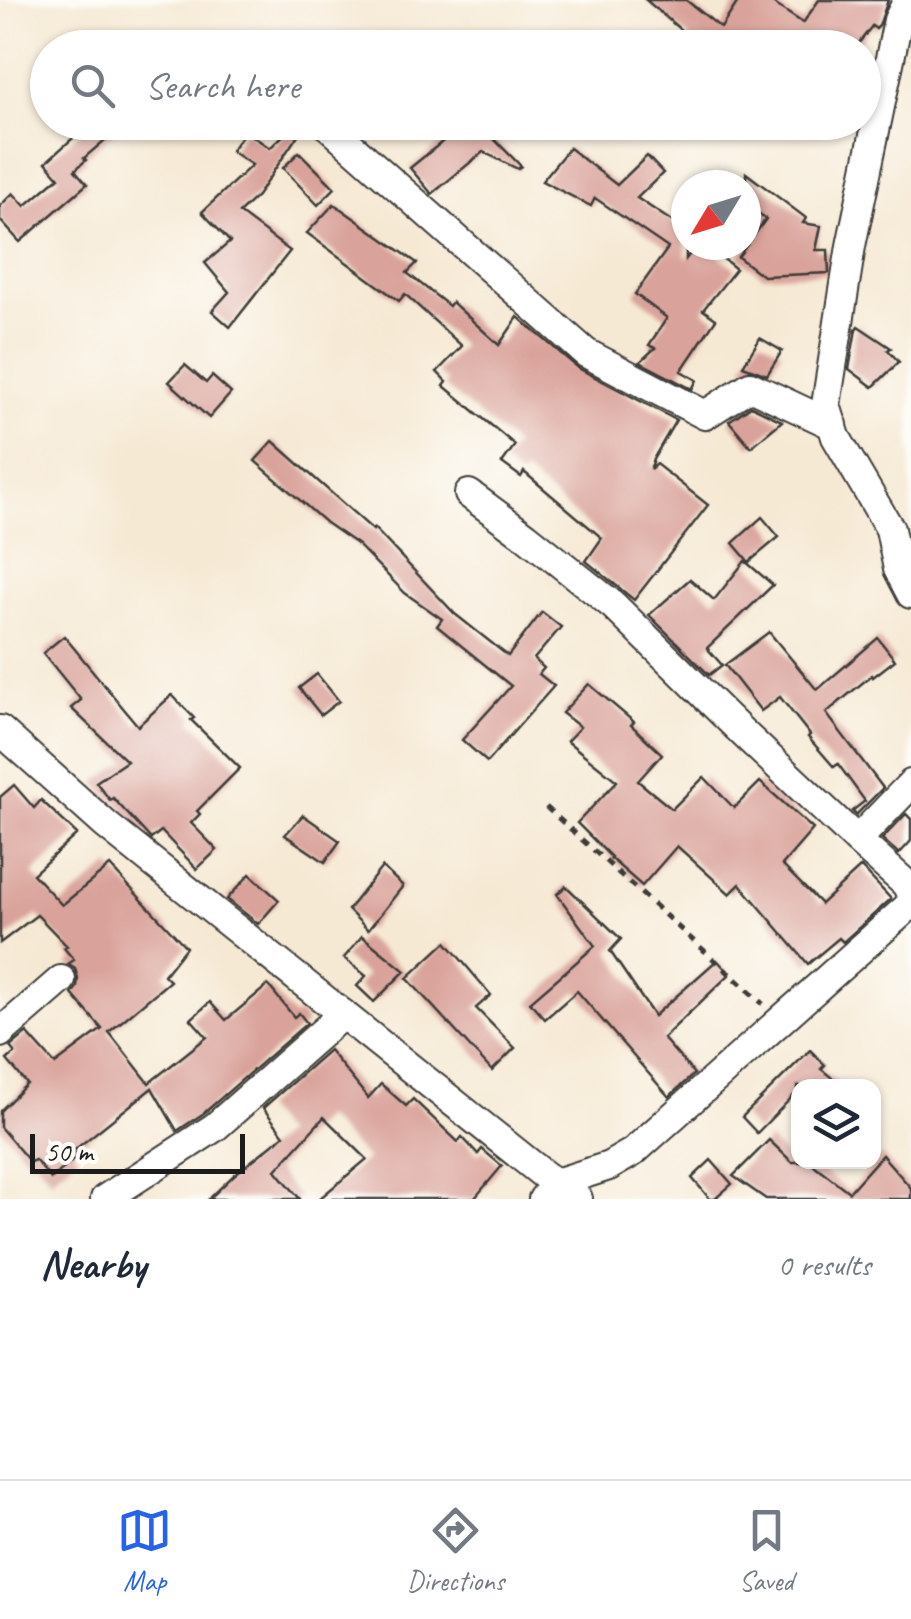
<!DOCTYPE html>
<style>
body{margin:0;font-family:Caveat,sans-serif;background:#f6f6f7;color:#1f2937}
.controls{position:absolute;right:30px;bottom:30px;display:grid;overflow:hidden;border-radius:20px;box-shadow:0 2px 8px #0004}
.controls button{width:90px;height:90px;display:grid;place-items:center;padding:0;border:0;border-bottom:2px solid #e0e1e3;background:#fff;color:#1f2937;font:50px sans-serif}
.compass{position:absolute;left:671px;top:170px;width:90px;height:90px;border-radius:50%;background:#fff;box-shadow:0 2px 8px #0004;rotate:232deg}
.scale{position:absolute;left:30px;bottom:25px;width:215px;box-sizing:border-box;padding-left:10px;border:5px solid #1c1c1c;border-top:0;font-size:28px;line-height:35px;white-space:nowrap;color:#1c1c1c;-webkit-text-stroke:8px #fdfcf7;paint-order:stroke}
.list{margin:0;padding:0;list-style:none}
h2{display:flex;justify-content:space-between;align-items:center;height:130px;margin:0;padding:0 40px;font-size:42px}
h2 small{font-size:32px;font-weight:400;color:#747a83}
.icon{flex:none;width:55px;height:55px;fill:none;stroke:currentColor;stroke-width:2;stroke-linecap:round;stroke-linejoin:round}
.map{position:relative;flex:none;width:911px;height:1199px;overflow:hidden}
.search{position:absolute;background:#fff;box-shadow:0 2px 8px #0004;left:30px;right:30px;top:30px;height:110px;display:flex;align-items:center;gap:25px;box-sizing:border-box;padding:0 35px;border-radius:55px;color:#747a83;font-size:38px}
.sheet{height:280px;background:#fff}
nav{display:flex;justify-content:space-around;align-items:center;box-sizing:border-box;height:140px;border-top:2px solid #e0e1e3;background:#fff;font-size:28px;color:#747a83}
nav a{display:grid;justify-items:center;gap:5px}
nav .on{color:#2563eb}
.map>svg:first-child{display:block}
</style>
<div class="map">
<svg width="911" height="1199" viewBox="0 0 911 1199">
<rect width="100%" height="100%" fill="#fdfcf7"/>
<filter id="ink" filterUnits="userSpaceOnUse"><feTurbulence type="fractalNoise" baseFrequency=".01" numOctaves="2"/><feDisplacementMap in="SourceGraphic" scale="20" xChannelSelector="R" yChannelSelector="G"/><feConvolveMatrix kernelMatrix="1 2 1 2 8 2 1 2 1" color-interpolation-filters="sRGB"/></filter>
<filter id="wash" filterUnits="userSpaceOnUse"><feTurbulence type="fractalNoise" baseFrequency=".0048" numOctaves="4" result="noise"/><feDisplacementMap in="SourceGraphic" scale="40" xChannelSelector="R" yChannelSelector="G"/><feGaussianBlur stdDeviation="2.25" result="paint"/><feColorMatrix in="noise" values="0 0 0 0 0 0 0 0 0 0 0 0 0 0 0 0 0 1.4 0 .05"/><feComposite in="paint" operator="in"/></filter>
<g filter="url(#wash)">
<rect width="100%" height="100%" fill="#f6e9d4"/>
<g id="blocks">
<g fill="#d9a29a">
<path d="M646,0H686L721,28L739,0H768L803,23L819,0H888L879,26L876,29L872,26L855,48H682L690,38Z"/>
<path d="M91,122H126L84,158L86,160L75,170L87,184L20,242L0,220V206L13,193L25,206L59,177L46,162Z"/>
<path d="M446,122H477L521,166L518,169L483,152L432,194L410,168L442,142L435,137Z"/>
<path d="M293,126L300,132L257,196L239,213L290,251L230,327L212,311L229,292L205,263L230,242L202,212L252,165L231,151L245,131L270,148Z"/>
<path d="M569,148L617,185L647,156L663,173L637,198L682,228L686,222V259L697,245H706L736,269L703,310L716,319L681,371L697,380L692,389L640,362L655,348L649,345L667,318L635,294L668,248L595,198L591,206L542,181Z"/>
<path d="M299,152L335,188L318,205L283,168Z"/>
<path d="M746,173L806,218L803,223L821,226L816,250H828L829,273L763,276L738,257L766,219L746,204Z"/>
<path d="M334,204L417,263L407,273L449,306L452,302L499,345L518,317L578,368L676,420L652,461L653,462L650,469L656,464L708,505L634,600L586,561L602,538L524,472L521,477L502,463L515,445L444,386L447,382L437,372L462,346L405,294L399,301L307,233Z"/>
<path d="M858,326L891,348L888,350L899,362L873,387L849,369L856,329Z"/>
<path d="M760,338L782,351L767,375L743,366Z"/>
<path d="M185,365L206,383L212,376L231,393L209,418L169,382Z"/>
<path d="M751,406L782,421L751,447L729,421Z"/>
<path d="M273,441L373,530L374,528L455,614L508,656L542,612L561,627L534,659L544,668L539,674L554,686L487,762L462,740L511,686L437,626L442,619L405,593L358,545L326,523L255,461Z"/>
<path d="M762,517L779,537L749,562L733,543Z"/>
<path d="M745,561L773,585L707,648L722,665L709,675L649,615L690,579L714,600Z"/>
<path d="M769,632L817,690L878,638L895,660L873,677L872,675L826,713L883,788L856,815L852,811L865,801L838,764L834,767L808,737L810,735L780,697L761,711L725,665Z"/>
<path d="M64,636L138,726L172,695L194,718L191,720L240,768L197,811L200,814L191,823L217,850L197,869L161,831L151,839L113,798L110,800L96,782L127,761L71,708L81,700L43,653Z"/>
<path d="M317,674L339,701L321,715L299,688Z"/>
<path d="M589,684L634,722L631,725L662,754L638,781L672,809L704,777L734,808L760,782L813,829L782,865L821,904L861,867L891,899L843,942L839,938L808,964L740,884L730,894L677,846L642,886L610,858L611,857L577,823L617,781L567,741L580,727L562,713Z"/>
<path d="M14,785L34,808L41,800L77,834L33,874L62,905L110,866L186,947L164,975L170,981L109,1032L149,1083L207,1037L191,1019L210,1002L226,1020L268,985L294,1017L299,1013L307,1023L204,1113L177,1131L152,1088L73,1151L78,1156L51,1179L35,1160L30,1162L0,1127V1111L27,1084L7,1060L15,1053L10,1047L27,1033L55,1064L102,1029L72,994L77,987L78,978L75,969L68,964L74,960L64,948L67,946L37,915L0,943V797Z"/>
<path d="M906,814L911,819V841L899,854L882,839Z"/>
<path d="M303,815L340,841L325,862L285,835Z"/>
<path d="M382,867L403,886L368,930L348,910Z"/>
<path d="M250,874L279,900L258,924L227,899Z"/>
<path d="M566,886L621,939L610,951L654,1016L717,960L730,974L663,1038L694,1074L669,1097L577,991L545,1019L530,1002L595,946L557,894Z"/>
<path d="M362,936L405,971L374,1002L357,986L366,976L344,958Z"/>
<path d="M446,942L491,995L476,1008L515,1048L492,1071L407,978Z"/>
<path d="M329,1050L368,1098L381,1084L406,1106L413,1099L458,1142L462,1137L478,1154L482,1149L502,1166L474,1199H319L367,1159L324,1117L276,1170L300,1199H209L234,1175L284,1135L263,1108Z"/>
<path d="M810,1050L825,1065L821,1069L842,1086H798V1091L757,1133L742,1117Z"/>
<path d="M769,1140L792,1162H810L849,1192L882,1155L911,1188V1199H766L733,1176Z"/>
<path d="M711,1160L732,1184L715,1199H710L692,1178Z"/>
</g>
</g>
</g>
<g filter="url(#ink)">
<use href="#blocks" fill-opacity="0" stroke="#3d3b38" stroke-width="2.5"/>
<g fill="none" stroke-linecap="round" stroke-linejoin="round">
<g stroke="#3d3b38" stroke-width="32">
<g id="street">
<path d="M908,0L898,20L851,246L826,405L836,437L890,529L898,569L911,594"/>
<path d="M324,122L586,353L705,415L750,386L833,425"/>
<path d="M469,494L526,536L614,606L742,732L857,840L906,884L911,894"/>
<path d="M0,730L106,825L543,1174L578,1199"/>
<path d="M857,840L911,784"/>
<path d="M0,1033L61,980"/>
<path d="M105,1199L215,1127L343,1014"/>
<path d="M543,1199L556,1183L609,1166L633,1152L910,905L911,901"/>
</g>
</g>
<path stroke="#3d3b38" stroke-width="5" stroke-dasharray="8 8" stroke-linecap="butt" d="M546,807L763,1004"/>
<use href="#street" stroke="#fff" stroke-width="28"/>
</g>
</g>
</svg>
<div class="controls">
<button><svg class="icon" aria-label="layers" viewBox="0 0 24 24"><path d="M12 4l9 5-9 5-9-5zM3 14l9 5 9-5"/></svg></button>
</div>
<svg class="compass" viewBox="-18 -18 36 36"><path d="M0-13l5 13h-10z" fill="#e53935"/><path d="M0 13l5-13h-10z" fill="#747a83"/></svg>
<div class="scale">50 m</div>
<div class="search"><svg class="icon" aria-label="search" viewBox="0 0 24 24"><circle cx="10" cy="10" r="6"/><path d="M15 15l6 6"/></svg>Search here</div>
</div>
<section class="sheet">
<h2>Nearby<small>0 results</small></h2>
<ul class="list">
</ul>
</section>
<nav>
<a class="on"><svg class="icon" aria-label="map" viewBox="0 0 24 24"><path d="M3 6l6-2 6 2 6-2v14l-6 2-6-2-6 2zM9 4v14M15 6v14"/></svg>Map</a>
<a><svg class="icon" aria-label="directions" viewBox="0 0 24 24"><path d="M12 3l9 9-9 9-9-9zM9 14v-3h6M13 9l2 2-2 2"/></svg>Directions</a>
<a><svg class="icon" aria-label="saved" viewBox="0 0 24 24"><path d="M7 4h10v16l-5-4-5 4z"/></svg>Saved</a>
</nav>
